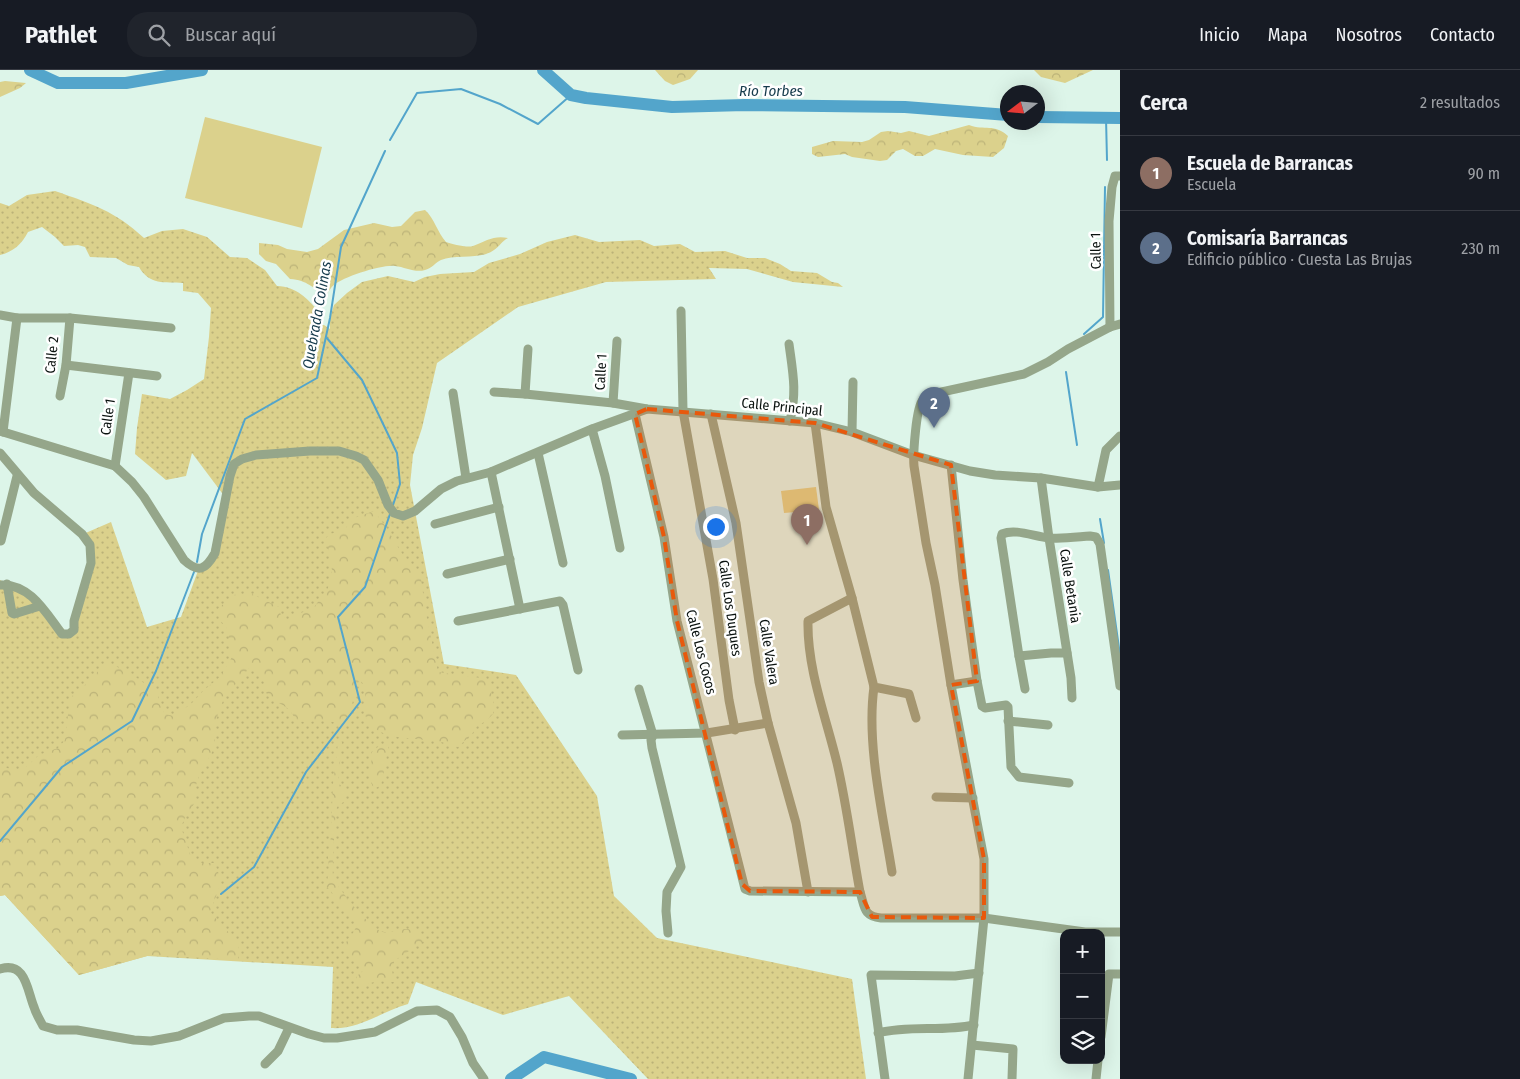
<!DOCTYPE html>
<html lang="es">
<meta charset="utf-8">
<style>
body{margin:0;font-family:"Fira Sans Condensed",sans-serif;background:#20242c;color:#f1f3f6}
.controls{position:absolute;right:15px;bottom:15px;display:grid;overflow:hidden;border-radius:10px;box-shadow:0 5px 20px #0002}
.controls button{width:45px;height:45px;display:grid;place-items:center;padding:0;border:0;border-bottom:1px solid #363941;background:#171b24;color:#f1f3f6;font:25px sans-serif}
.compass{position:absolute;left:1000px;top:15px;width:45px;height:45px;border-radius:50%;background:#171b24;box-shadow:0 5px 20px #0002;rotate:254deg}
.you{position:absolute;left:715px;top:456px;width:18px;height:18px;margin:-12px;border:4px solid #fff;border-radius:50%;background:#1a73e8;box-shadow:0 0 0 8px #1a73e833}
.badge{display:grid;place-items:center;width:32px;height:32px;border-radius:50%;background:#1a73e8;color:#fff;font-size:16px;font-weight:700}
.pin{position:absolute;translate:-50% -41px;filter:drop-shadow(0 1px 2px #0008)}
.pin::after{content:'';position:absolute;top:26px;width:18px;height:15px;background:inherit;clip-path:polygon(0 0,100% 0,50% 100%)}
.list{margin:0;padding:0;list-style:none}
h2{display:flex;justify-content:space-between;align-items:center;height:65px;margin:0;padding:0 20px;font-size:21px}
h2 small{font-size:16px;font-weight:400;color:#9ea1a6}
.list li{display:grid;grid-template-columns:32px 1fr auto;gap:15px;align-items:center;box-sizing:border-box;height:75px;padding:0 20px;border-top:1px solid #363941}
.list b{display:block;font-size:19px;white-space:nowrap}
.list p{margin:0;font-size:16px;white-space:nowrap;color:#9ea1a6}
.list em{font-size:16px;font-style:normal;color:#9ea1a6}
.icon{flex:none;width:28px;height:28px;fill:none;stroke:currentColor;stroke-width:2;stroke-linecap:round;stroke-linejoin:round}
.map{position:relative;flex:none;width:1120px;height:1009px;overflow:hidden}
header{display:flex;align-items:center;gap:30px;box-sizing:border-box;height:70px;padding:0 25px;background:#171b24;border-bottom:1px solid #363941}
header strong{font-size:24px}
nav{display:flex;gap:28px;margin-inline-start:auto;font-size:18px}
.search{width:350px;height:45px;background:#20242c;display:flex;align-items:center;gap:12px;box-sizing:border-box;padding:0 18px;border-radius:20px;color:#9ea1a6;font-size:19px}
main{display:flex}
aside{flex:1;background:#171b24}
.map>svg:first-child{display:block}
</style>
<header>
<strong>Pathlet</strong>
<div class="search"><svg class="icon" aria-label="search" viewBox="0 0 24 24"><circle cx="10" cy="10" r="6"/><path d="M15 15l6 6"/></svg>Buscar aquí</div>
<nav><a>Inicio</a><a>Mapa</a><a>Nosotros</a><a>Contacto</a></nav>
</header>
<main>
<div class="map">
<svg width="1120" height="1009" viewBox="0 0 1120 1009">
<defs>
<pattern id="grass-dots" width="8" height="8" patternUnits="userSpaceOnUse" patternTransform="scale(1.25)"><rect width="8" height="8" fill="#dbd18c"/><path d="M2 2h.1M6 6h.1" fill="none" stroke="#bbb278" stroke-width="1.8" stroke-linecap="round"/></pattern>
<pattern id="forest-crowns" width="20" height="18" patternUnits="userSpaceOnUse" patternTransform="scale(1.25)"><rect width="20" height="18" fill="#dbd18c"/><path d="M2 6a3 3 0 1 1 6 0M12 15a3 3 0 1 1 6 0" fill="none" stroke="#bbb278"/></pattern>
</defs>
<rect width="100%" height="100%" fill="#ddf5e9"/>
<path fill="url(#grass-dots)" d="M55,121C92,134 115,141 144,168L162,161L183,159L207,167L230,187L247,188L265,200L277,216C297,217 307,228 319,242V251L316,256L324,255L330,259V248L334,235L347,223L362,212L388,206L414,212L425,207L440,204L474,202L489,193L520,184L547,172L575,165L599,172L640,170L654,176L680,174L695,182L725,181L747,188H765L780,194L791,201L817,203L832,212L838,213L843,217L793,212L747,199L709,198L716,209L606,212L518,237L437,293L422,358L413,385L410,415L444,594L516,605L597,726L614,826L657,868L852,909L866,1009H648L569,926L503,945L416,912L408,934C383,941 359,960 331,958L333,897L147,886L79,905L5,825L0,826V510L6,513L18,516L69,564L88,493L89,475L81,465L111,452L147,557L181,547L199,498L208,493L225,427L192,383L186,406L166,410L135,384L137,358L142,324L170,329L187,320L204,309L209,267L211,238L198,223L183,221V213C165,212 149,215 139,197L128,195L116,188L90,187L85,177L78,175L64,176L55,167L42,157L28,162C22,174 13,182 0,185V133L9,136L27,125Z"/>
<g fill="url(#forest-crowns)">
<path d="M655,0H698L690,9L673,15L665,11Z"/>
<path d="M1034,0H1093L1065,13L1041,7Z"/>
<path d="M5,11L26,13L20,18L0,27V12Z"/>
<path d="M969,55C985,61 994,53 1008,66L1004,78L993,87L963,85L935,79L923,86H915L903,79L896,81L887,90L880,91L852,87L845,84L818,87L812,84V77L833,71L862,72L869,70L881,62L888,61L901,63L909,61L929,66Z"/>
<path d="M425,140C435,149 437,162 446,172C453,174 466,178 473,176C486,171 494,165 508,168C502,171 499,177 494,180C481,190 456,184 441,190C436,192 431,199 425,200C415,203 405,197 395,196C383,194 343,207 334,215C331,217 329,221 327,224C312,219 308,210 290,209L276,194L266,191L259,184V173L278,175L287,179L307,182L318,179L344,160L374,153L392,157L401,156L415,142Z"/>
<path d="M374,441L386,457L404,487L421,508L425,538L438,602L488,609L494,635L493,644L486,651L477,656L472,664L458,677C451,675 443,672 436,671C417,668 377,670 367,650C361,638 371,625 360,609C351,624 354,641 345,655L325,650L306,652L296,651C287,630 276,637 267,624C265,622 265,618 265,616C263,607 257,601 250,597L224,628L214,655L215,670L212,682L199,706L195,718L194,734L186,745L181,757L190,784L200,793H214C227,817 215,820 211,843L229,863L239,872L238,890L151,885L79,905L5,825L0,826V695L12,700H23L39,685L58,678L65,670L70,628L94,607L100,598L109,593C122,599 133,605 144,613C147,615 152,616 154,619C160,625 158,635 165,644L174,646L191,634L204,620L220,607L231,589V578L226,557L219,549L218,539L233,525L242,524H252L279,537L281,546L290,551L297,545L315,536L328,518L332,500L326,468L330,464L344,460L354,448Z"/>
<path d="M342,672L338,713L346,720V730C343,733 339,734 337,737C335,741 332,805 333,810C333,811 337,816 338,816C350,832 361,847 377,859C391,871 408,845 424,871L394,891L392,900L394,912L378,911L359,916L356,911L357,906L365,899L363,895L356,893L354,890L345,884C342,869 354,867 357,854L333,825L330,818H326L329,800L328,786L330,783L333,714L338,673Z"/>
<path d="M389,674L381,715L374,719L370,710L372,682L379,676Z"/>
</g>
<g fill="#dbd18c">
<path d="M205,47L322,77L302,158L185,128Z"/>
<path d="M816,417L819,440L784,443L781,421Z"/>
</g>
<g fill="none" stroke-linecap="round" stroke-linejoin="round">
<g stroke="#53a5cb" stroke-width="2">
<path d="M1106,48L1107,90"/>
<path d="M390,70L417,23L461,19L500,34L538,54L571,25"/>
<path d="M1084,264L1103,247L1105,117"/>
<path d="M326,267L362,310L397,383L400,414L393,435"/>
<path d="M1066,302L1077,375"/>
<path d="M1100,449L1104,473"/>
<path d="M197,492L202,464L245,349L317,308L330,248L341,177L385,81"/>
<path d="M1108,500L1120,585"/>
<path d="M0,771L62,697L132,651L156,601L194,502"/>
<path d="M221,824L254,797L306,702L360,632L338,547L365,517L390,444"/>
</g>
<g stroke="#53a5cb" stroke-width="12">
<path d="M30,0L58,13H126L202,0"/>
<path d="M543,0L571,25L586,28L672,37L745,35L905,37L1008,45"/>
<path d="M1038,47L1120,48"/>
<path d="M511,1009L544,987L631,1009"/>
</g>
<g stroke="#95a68a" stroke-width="9">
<path d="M681,241L683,341L713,509L729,630L735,660"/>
<path d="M0,245L17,248H70L171,258"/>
<path d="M1110,257L1109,151L1112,117L1115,106H1120"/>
<path d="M789,274C793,304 797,321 790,351"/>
<path d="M66,295L157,306"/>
<path d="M494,322L525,324L613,333L647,339L815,353L852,362L913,385L970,401L995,405L1041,408L1098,417L1120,415"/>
<path d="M453,323L466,408"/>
<path d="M525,324L528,279"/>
<path d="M60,326L66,295L70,248"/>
<path d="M613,333L617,271"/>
<path d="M635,344L664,467L677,551L745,819L750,821L860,822C865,837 863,846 881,848H984L1085,862H1120"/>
<path d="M711,344L736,453L759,612L768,653L796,753L808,822"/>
<path d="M815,353L826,437L852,528L874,617L909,624L916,648"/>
<path d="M592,359L605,406L620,478"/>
<path d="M0,361L115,396L132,412L144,427L184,490C199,504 206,499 215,483L230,406L234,394L242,389L256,385L310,381H339L356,386L364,390L378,410L388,435L394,443L403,446L415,441L441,419L457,411L491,402L592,359L647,339"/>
<path d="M3,362L17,248"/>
<path d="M852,362L853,312"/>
<path d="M0,383L34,423L82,464L90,475L91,493L74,551V560L69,564H62C46,543 30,513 0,515"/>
<path d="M538,383L563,493"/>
<path d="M951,395L963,510L977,611L982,636L985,638L1006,635L1008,637L1011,697L1019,707L1069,713"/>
<path d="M115,396L129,303"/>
<path d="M491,402L520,539"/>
<path d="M1041,408L1049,468L1071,608L1072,628"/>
<path d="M1098,417L1106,380L1120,366"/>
<path d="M435,454L499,437"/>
<path d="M1,471L17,406"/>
<path d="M447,504L510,489"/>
<path d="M7,514L12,543L14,544L40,536"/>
<path d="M852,528L808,551C807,599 826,647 837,693C847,736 852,779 860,822"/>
<path d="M458,551L560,531L563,535L578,600"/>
<path d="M1067,583H1051L1019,586L1001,468L1002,464C1016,458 1035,467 1050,468C1063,469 1077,467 1090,466L1096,467L1100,474L1120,616"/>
<path d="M1019,586L1025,619"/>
<path d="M951,615L977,611"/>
<path d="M874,617C866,674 883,745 892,802"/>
<path d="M639,619L653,665L651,670L652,678L681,797L667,822L666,841L668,863"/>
<path d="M1008,651L1048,655"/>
<path d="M622,665L707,663L768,653"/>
<path d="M936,727L973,728"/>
<path d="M0,899C26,891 27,920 34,937C36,944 40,950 43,956L57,960H77L134,970L151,971L179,966L224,948L249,946H259L309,964L324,968H337L375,962L417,941L437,940L450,947L462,967L473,993L484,1009"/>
<path d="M878,963C910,955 942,962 974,955"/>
<path d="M1101,967L1109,904H1120"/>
<path d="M972,975L1013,979L1012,1009"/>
<path d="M265,994L278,981L289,958"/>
<path d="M885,1009L871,905L955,906L979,903"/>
<path d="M968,1009L984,848V789L951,615L935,515L926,473L914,396C913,385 916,336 923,330C927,326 932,325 937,323L1024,304L1048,292L1068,279L1110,257L1120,254"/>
<path d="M1096,1009L1098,990"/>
</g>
</g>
<path fill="#e8590c" fill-opacity="0.2" stroke="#e8590c" stroke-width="4" stroke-dasharray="10 6" stroke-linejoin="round" d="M647,339L815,353L951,395L977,611L951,615L984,789V848L872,847L860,822L750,821L742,814L677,551L664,467L635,344Z"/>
<g text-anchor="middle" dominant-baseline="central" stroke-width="5" stroke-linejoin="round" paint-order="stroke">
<g font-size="14" fill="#0a120f" stroke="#fff">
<text transform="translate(1096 181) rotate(-91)">Calle 1</text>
<text transform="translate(52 285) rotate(-84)">Calle 2</text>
<text transform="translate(601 302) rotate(-87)">Calle 1</text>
<text transform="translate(782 337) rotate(6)">Calle Principal</text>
<text transform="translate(108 347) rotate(-82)">Calle 1</text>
<text transform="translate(1070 516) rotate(81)">Calle Betania</text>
<text transform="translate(730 538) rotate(82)">Calle Los Duques</text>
<text transform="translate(701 582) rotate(76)">Calle Los Cocos</text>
<text transform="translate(769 582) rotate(81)">Calle Valera</text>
</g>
<g font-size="15" font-style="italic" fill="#163b4c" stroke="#fff">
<text x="771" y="21">Río Torbes</text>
<text transform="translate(317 245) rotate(-80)">Quebrada Colinas</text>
</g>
</g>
</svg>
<div class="controls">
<button>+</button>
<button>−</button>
<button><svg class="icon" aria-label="layers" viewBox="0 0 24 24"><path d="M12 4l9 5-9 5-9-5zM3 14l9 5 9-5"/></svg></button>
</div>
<svg class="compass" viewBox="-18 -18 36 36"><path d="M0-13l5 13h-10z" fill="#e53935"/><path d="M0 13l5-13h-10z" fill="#9ea1a6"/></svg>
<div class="you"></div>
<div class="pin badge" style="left:807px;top:475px;background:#8d6e63">1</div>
<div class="pin badge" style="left:934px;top:358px;background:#5c6f8a">2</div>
</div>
<aside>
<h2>Cerca<small>2 resultados</small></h2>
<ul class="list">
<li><span class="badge" style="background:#8d6e63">1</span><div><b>Escuela de Barrancas</b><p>Escuela</p></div><em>90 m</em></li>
<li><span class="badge" style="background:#5c6f8a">2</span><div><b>Comisaría Barrancas</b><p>Edificio público · Cuesta Las Brujas</p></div><em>230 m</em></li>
</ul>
</aside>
</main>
